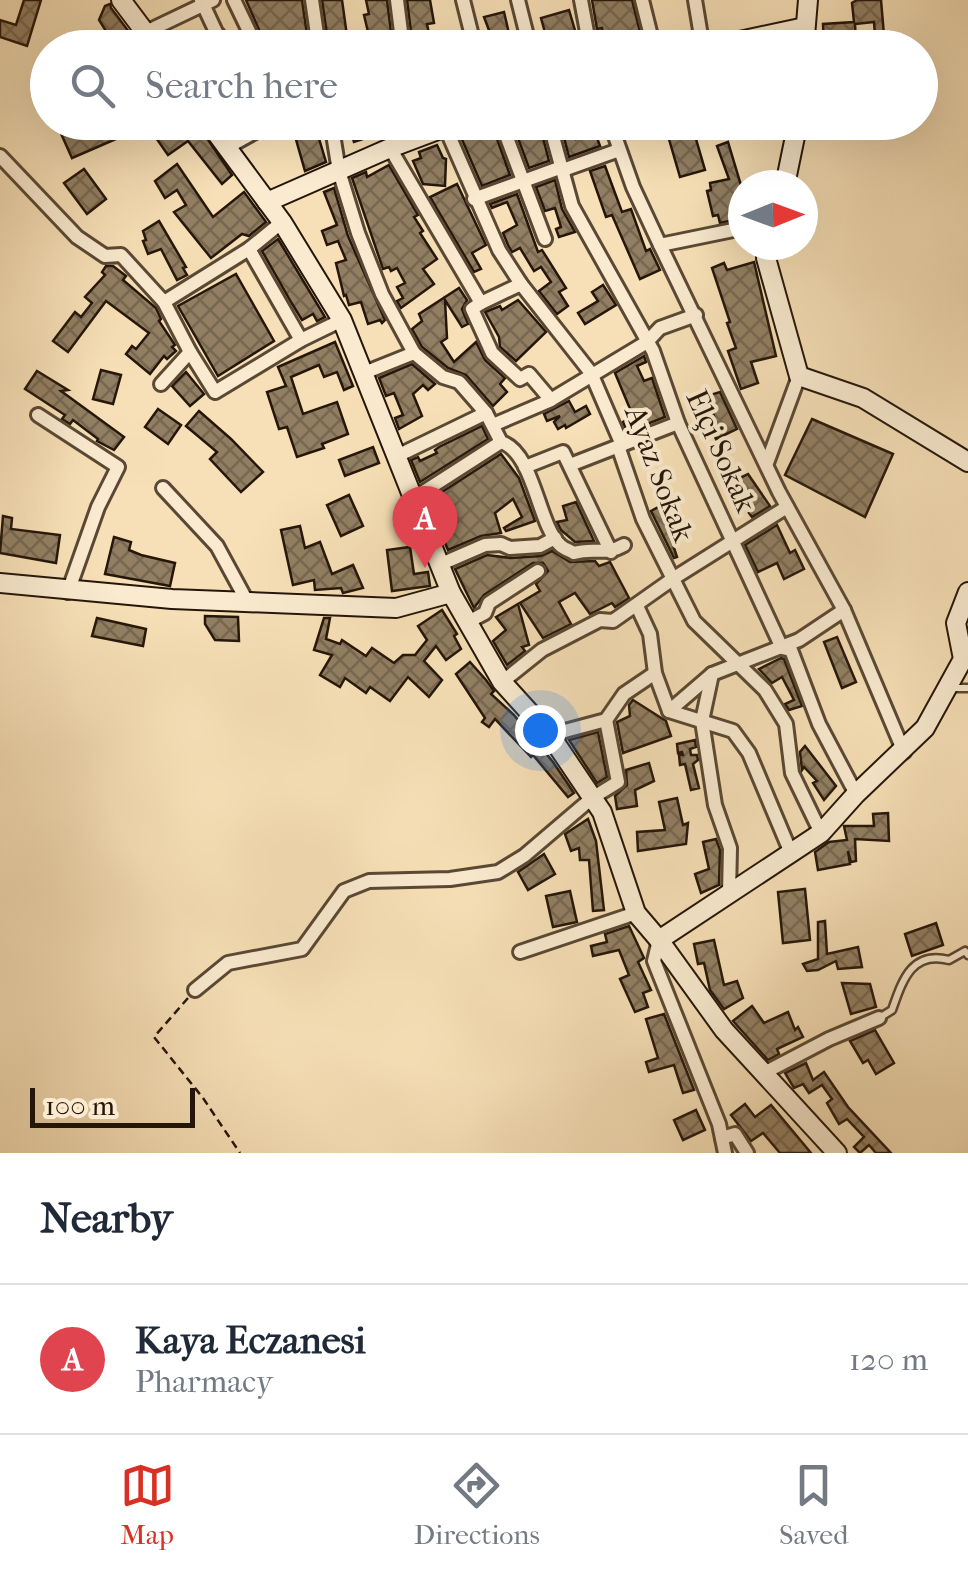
<!DOCTYPE html>
<meta charset="utf-8">
<style>
body{margin:0;font-family:"IM FELL French Canon",serif;background:#f2f2f3;color:#1f2937}
.compass{position:absolute;left:728px;top:170px;width:90px;height:90px;border-radius:50%;background:#fff;box-shadow:0 10px 40px #0002;rotate:89deg}
.scale{position:absolute;left:30px;bottom:25px;width:165px;box-sizing:border-box;padding-left:10px;border:5px solid #251609;border-top:0;font-size:28px;line-height:35px;white-space:nowrap;color:#251609;-webkit-text-stroke:8px #faebd0;paint-order:stroke}
.you{position:absolute;left:540px;top:730px;width:35px;height:35px;margin:-25px;border:8px solid #fff;border-radius:50%;background:#1a73e8;box-shadow:0 0 0 15px #1a73e833}
.badge{display:grid;place-items:center;width:65px;height:65px;border-radius:50%;background:#d93025;color:#fff;font-size:32px;font-weight:700}
.pin{position:absolute;translate:-50% -82px;filter:drop-shadow(0 2px 5px #0008)}
.pin::after{content:'';position:absolute;top:52px;width:35px;height:30px;background:inherit;clip-path:polygon(0 0,100% 0,50% 100%)}
.list{margin:0;padding:0;list-style:none}
h2{display:flex;justify-content:space-between;align-items:center;height:130px;margin:0;padding:0 40px;font-size:42px}
h2 small{font-size:32px;font-weight:400;color:#747a83}
.list li{display:grid;grid-template-columns:65px 1fr auto;gap:30px;align-items:center;box-sizing:border-box;height:150px;padding:0 40px;border-top:2px solid #e0e1e3}
.list b{display:block;font-size:38px;white-space:nowrap}
.list p{margin:0;font-size:32px;white-space:nowrap;color:#747a83}
.list em{font-size:32px;font-style:normal;color:#747a83}
.icon{flex:none;width:55px;height:55px;fill:none;stroke:currentColor;stroke-width:2;stroke-linecap:round;stroke-linejoin:round}
.map{position:relative;flex:none;width:968px;height:1153px;overflow:hidden}
.search{position:absolute;background:#fff;box-shadow:0 10px 40px #0002;left:30px;right:30px;top:30px;height:110px;display:flex;align-items:center;gap:25px;box-sizing:border-box;padding:0 35px;border-radius:55px;color:#747a83;font-size:38px}
.sheet{height:280px;background:#fff}
nav{display:flex;justify-content:space-around;align-items:center;box-sizing:border-box;height:140px;border-top:2px solid #e0e1e3;background:#fff;font-size:28px;color:#747a83}
nav a{display:grid;justify-items:center;gap:5px}
nav .on{color:#d93025}
.map>svg:first-child{display:block}
</style>
<div class="map">
<svg width="968" height="1153" viewBox="0 0 968 1153">
<defs>
<pattern id="building-cross-hatch" width="8" height="8" patternUnits="userSpaceOnUse" patternTransform="scale(2.5)"><rect width="8" height="8" fill="#927f63"/><path d="M0 0l8 8M0 8l8-8" fill="none" stroke="#776750"/></pattern>
</defs>
<rect width="100%" height="100%" fill="#f7e0b7"/>
<filter id="stains"><feTurbulence type="fractalNoise" baseFrequency=".002" numOctaves="4"/><feColorMatrix values="0 0 0 0 .2 0 0 0 0 .09 0 0 0 0 .02 0 0 0 .5 -.17"/></filter>
<radialGradient id="worn" r=".72"><stop offset=".6" stop-color="#630" stop-opacity="0"/><stop offset="1" stop-color="#630" stop-opacity=".3"/></radialGradient>
<g fill="url(#building-cross-hatch)" stroke="#251609" stroke-width="2.5">
<path d="M24,0H41L27,46L0,37V20L16,25Z"/>
<path d="M246,0H302L309,48H267Z"/>
<path d="M322,0H342L347,36L368,32L364,15L369,14L366,0H387L393,48H329Z"/>
<path d="M407,0H430L434,23L427,24L432,48H413Z"/>
<path d="M592,0H632L644,48H605L602,28L597,29Z"/>
<path d="M857,0H881L884,35H875L874,22L855,24L856,42L824,45L823,24L854,22L852,3Z"/>
<path d="M110,4L111,8L141,48H98L111,39L99,20L105,6Z"/>
<path d="M569,10L579,44L540,48L538,38L546,36L541,18Z"/>
<path d="M504,12L511,42L495,46L484,17Z"/>
<path d="M73,122H119L125,135L72,158L59,129Z"/>
<path d="M145,122H196L232,175L222,184L188,141L168,155Z"/>
<path d="M291,122H314L326,162L305,171Z"/>
<path d="M348,122H409V124L354,142Z"/>
<path d="M491,122L510,175L482,186L460,135Z"/>
<path d="M512,122H539L549,161L529,168Z"/>
<path d="M560,122H571L576,139L595,132L600,146L569,157Z"/>
<path d="M664,122H691L705,170L680,177Z"/>
<path d="M728,142L743,192V218L720,223L718,215L713,216L707,191L711,190L710,183L729,179L717,146Z"/>
<path d="M437,145L443,158L446,159L445,186L423,184L413,161L421,158L419,152Z"/>
<path d="M177,164L213,217L244,192L266,222L249,236L242,234L211,258L174,212L186,205L177,190L165,198L155,181Z"/>
<path d="M389,165L418,215L414,217L423,231L420,233L437,259L423,269L434,284L401,308L397,301L403,298L397,287L405,283L397,268L391,271L389,267L383,269L352,178L366,172L367,177Z"/>
<path d="M605,166L622,212L631,209L646,251L650,249L660,270L640,279L612,215L606,217L590,171Z"/>
<path d="M84,169L106,199L87,214L64,183Z"/>
<path d="M555,180L562,209L575,232L559,237L556,229L561,227L555,208L545,211L536,187Z"/>
<path d="M457,184L486,245L472,253L481,269L474,272L430,197Z"/>
<path d="M334,188L348,236L385,320L382,323L380,320L368,324L361,302L349,305L346,295L344,296L336,263L346,260L338,241L327,245L322,231L337,225L324,192Z"/>
<path d="M517,194L538,252L542,250L566,288L559,292L568,306L557,314L539,291L551,282L541,267L534,271L520,248L512,252L508,245L503,233L517,225L507,202L492,208L490,204Z"/>
<path d="M159,221L186,267L183,268L187,275L177,280L161,249L148,254L143,241L146,240L143,231Z"/>
<path d="M278,239L325,317L317,321L313,314L302,320L291,302L262,251Z"/>
<path d="M754,262L776,356L751,362L758,383L741,389L728,351L736,348L727,323L730,322L712,268L724,263L727,270Z"/>
<path d="M106,266H113L126,276L123,280L156,308L161,319L159,321L175,345L172,347L176,351L167,359L164,356L150,374L126,354L132,346L136,349L149,333L106,301L68,352L53,341L75,312L81,317L92,303L85,297L105,275L102,272Z"/>
<path d="M236,274L274,341L218,376L178,306Z"/>
<path d="M603,285L616,305L585,324L578,313L598,301L592,292Z"/>
<path d="M459,288L467,300L462,309L468,324L462,327L445,300L447,338L441,342L454,362L476,342L485,360L505,378L500,384L507,392L493,406L466,375L448,368L422,347L412,329L422,321L419,314Z"/>
<path d="M518,300L546,332L516,361L500,347L499,337L485,312L500,306L502,310Z"/>
<path d="M335,342L353,386L344,390L337,372L324,377L319,365L291,377L303,414L337,402L348,434L322,444L324,448L297,457L287,427L279,429L267,392L286,386L278,367Z"/>
<path d="M644,356L646,362L637,366L644,381L652,378L665,417L627,432L623,422L633,416L615,373Z"/>
<path d="M412,364L435,384L428,390L423,385L413,394L422,416L399,429L395,418L403,415L394,393L386,396L379,378Z"/>
<path d="M101,370L121,375L113,404L93,399Z"/>
<path d="M37,371L68,390L61,391L124,437L114,450L97,441L98,439L73,420L70,424L62,419L65,415L25,389Z"/>
<path d="M186,372L204,394L190,406L172,386Z"/>
<path d="M720,392L737,429L716,439L709,425L716,422L707,396Z"/>
<path d="M569,401L575,412L586,406L590,414L566,428L565,425L558,429L554,422L560,416L547,421L544,414Z"/>
<path d="M158,409L181,425L168,444L145,427Z"/>
<path d="M199,411L231,439L263,472L241,492L210,459L217,452L186,426Z"/>
<path d="M812,419L893,454L865,517L785,475Z"/>
<path d="M482,426L488,439L420,482L411,460L418,457L420,461L437,453L435,450L439,447Z"/>
<path d="M373,447L379,463L345,476L339,460Z"/>
<path d="M501,454L519,478L535,521L506,531L504,528L522,517L513,499L495,513L501,533L481,536L448,550L428,501Z"/>
<path d="M748,474L770,506L752,517L749,513L752,511L742,494L736,497L729,483Z"/>
<path d="M349,495L363,526L341,536L327,505Z"/>
<path d="M673,499L686,524L672,529L675,534L670,536L677,557L674,558L651,511Z"/>
<path d="M576,502L594,541L575,542L561,530L557,522L567,520L563,506Z"/>
<path d="M3,516L12,518L11,529L60,535L56,563L0,553Z"/>
<path d="M777,525L790,553L795,550L804,569L784,579L777,563L758,572L745,545Z"/>
<path d="M300,526L305,548L320,542L332,574L353,565L363,588L343,593L341,588L315,590L314,580L293,585L281,530Z"/>
<path d="M114,537L131,542L129,550L141,555L175,563L170,586L105,574Z"/>
<path d="M410,547L414,574L428,572L430,586L392,591L387,550Z"/>
<path d="M552,551L570,562L595,561L599,566L610,562L629,598L615,607L612,603L590,614L575,593L559,602L571,624L543,638L520,603L540,591L536,584L548,571L543,563H533L484,595L474,608L455,569L487,555L511,558L541,556Z"/>
<path d="M518,604L529,645L522,647L525,651L507,665L493,641L506,630L496,617Z"/>
<path d="M442,610L457,634L454,636L461,649L446,660L436,646L424,661L442,680L429,697L408,677L390,701L370,687L366,693L345,678L340,687L320,675L332,655L314,650L324,618H330L326,639L340,644L342,640L366,656L372,648L394,663L403,655H415L427,640L418,626Z"/>
<path d="M205,616L238,617L239,641L215,640L205,624Z"/>
<path d="M97,618L146,629L143,646L92,636Z"/>
<path d="M837,637L856,682L842,688L824,642Z"/>
<path d="M781,658L784,659L802,706L789,710L785,704L794,700L782,677L772,683L759,669Z"/>
<path d="M470,662L486,680L494,691L491,694L514,715L553,762L574,793L568,797L533,755L531,757L495,719L489,727L482,722L485,718L456,674Z"/>
<path d="M633,700L666,721L671,736L623,753L617,722L630,716L629,705Z"/>
<path d="M598,732L607,777L597,783L569,740Z"/>
<path d="M695,740L696,747L690,749L691,755H697L698,760L693,764L699,788L691,790L685,764L680,765L679,755H683L682,752L678,753L677,744Z"/>
<path d="M805,746L836,786L824,800L813,783L817,781L804,767L802,770L800,752Z"/>
<path d="M649,763L654,781L635,790L637,806L617,809L615,796L627,785L626,770Z"/>
<path d="M677,798L683,825L688,823L686,844L638,851L637,832L665,830L659,802Z"/>
<path d="M888,813L889,841L855,839L856,861L851,862L848,851L850,864L818,870L815,852L829,842L847,840L844,826H874L873,814Z"/>
<path d="M588,819L596,841L604,910L593,911L589,860H580L579,848L571,851L565,834Z"/>
<path d="M716,839L720,850L719,885L701,893L695,874L709,869L703,842Z"/>
<path d="M544,854L555,874L528,890L518,872Z"/>
<path d="M805,889L810,940L783,943L778,892Z"/>
<path d="M570,891L577,922L553,927L546,896Z"/>
<path d="M825,921L827,954L858,947L862,967L838,969L836,961L818,970L807,971L803,964L818,959V922Z"/>
<path d="M936,923L943,945L912,956L905,934Z"/>
<path d="M629,926L644,958L638,962L651,990L643,993L648,1007L635,1012L620,979L629,975L619,950L593,956L591,946L607,942L605,934Z"/>
<path d="M714,940L724,985L737,981L743,998L724,1009L710,990L704,963L698,964L694,944Z"/>
<path d="M842,983L870,984L876,1007L851,1014Z"/>
<path d="M752,1006L764,1023L788,1012L795,1030L798,1027L803,1037L777,1049L779,1054L768,1060L733,1021Z"/>
<path d="M664,1014L694,1090L683,1093L674,1065L649,1072L646,1062L658,1058L646,1019Z"/>
<path d="M875,1030L894,1063L876,1074L868,1060L863,1063L850,1041Z"/>
<path d="M806,1063L813,1080L824,1072L848,1107L891,1153H876L869,1145L860,1153L854,1147L864,1137L847,1119L839,1124L827,1103L832,1099L822,1085L809,1093L803,1084L794,1088L785,1073Z"/>
<path d="M745,1104L755,1117L771,1105L811,1153H780L763,1133L751,1141L731,1115Z"/>
<path d="M696,1110L705,1130L683,1140L674,1120Z"/>
</g>
<g fill="none" stroke-linecap="round" stroke-linejoin="round">
<g stroke="#5a4834" stroke-width="11">
<g id="lane">
<path d="M952,688H968"/>
<path d="M879,1018L892,1010C902,982 911,950 949,960L965,951L968,955"/>
</g>
</g>
<g stroke="#5a4834" stroke-width="18">
<g id="street">
<path d="M201,0L216,32L229,48"/>
<path d="M234,0L257,48"/>
<path d="M312,0L319,48"/>
<path d="M397,0L403,48"/>
<path d="M463,0L475,48"/>
<path d="M518,0L530,48"/>
<path d="M581,0L590,48"/>
<path d="M642,0L654,48"/>
<path d="M695,0L703,48"/>
<path d="M146,32L213,0"/>
<path d="M331,122L339,171L358,233L382,294L414,353L443,377L459,382L486,413L501,442C534,452 538,525 560,545C564,549 569,550 574,553C594,547 605,556 624,545"/>
<path d="M443,122L499,250L521,284L591,373L622,445L619,449L643,519L694,621L765,690L786,724L792,773L821,833"/>
<path d="M501,122L545,239"/>
<path d="M549,122L572,206L653,351L678,423L782,648L791,650L819,724L856,794"/>
<path d="M610,122L633,187L660,245L779,492L844,610L904,752"/>
<path d="M226,148L273,122"/>
<path d="M390,148L481,303L472,309L492,353L520,379L529,374L551,400"/>
<path d="M0,156L77,237L105,256L121,255L164,302L190,352L215,392L301,340L342,320"/>
<path d="M563,170L619,150"/>
<path d="M474,199L562,167"/>
<path d="M660,245L743,228"/>
<path d="M249,249L282,222"/>
<path d="M164,302L249,249L301,340"/>
<path d="M481,303L521,284"/>
<path d="M364,373L414,353"/>
<path d="M161,384L190,352"/>
<path d="M38,415L118,467L98,507L68,592"/>
<path d="M493,425L549,401L647,342L660,328L696,315"/>
<path d="M395,457L486,413"/>
<path d="M767,463L799,376"/>
<path d="M570,465L678,423"/>
<path d="M525,467L563,452L611,552"/>
<path d="M163,488L217,546L248,603"/>
<path d="M414,498L501,442"/>
<path d="M441,564L485,545L501,544L510,548L540,546L555,538"/>
<path d="M637,606L650,634L655,673L669,711L733,731L749,753L791,853"/>
<path d="M468,622L485,613L489,603L538,571"/>
<path d="M502,682L542,650L600,620L613,621L674,578L787,507"/>
<path d="M669,711L712,674"/>
<path d="M550,735L606,720L624,694L655,673"/>
<path d="M729,893L730,848L715,805L702,721L712,674L799,640L844,610"/>
<path d="M659,940L654,961L719,1124L725,1153"/>
<path d="M520,952L636,913"/>
<path d="M195,990L228,963L302,949L344,891L369,881L450,879L498,872L524,856L592,798L618,782L606,720"/>
<path d="M764,1073L829,1039L879,1018"/>
<path d="M722,1138L735,1134L747,1153"/>
</g>
</g>
<g stroke="#251609" stroke-width="22">
<g id="secondary">
<path d="M121,0L157,48"/>
<path d="M707,48L805,27"/>
<path d="M804,48L808,0"/>
<path d="M208,122L282,222L342,320L451,593L502,682L550,735L602,812L636,913L659,940L724,1030L837,1153"/>
<path d="M785,185L798,122"/>
<path d="M267,202L390,148L459,122"/>
<path d="M768,245L766,258L799,376L863,398L968,462"/>
<path d="M0,583L172,599L396,608L451,593"/>
<path d="M659,940L821,833L856,794L925,728L963,659L956,623L968,592"/>
</g>
</g>
<path stroke="#251609" stroke-width="2.5" stroke-dasharray="8 5" stroke-linecap="butt" d="M188,998L154,1037L203,1098L240,1153"/>
<use href="#lane" stroke="#faebd0" stroke-width="6"/>
<use href="#street" stroke="#faebd0" stroke-width="12"/>
<use href="#secondary" stroke="#faebd0" stroke-width="18"/>
</g>
<g text-anchor="middle" dominant-baseline="central" stroke-width="8" stroke-linejoin="round" paint-order="stroke">
<g font-size="30" fill="#251609" stroke="#faebd0">
<text transform="translate(721 451) rotate(66)">Elçi Sokak</text>
<text transform="translate(659 474) rotate(69)">Ayaz Sokak</text>
</g>
</g>
<rect width="100%" height="100%" filter="url(#stains)"/>
<rect width="100%" height="100%" fill="url(#worn)"/>
</svg>
<svg class="compass" viewBox="-18 -18 36 36"><path d="M0-13l5 13h-10z" fill="#e53935"/><path d="M0 13l5-13h-10z" fill="#747a83"/></svg>
<div class="scale">100 m</div>
<div class="you"></div>
<div class="pin badge" style="left:425px;top:568px;background:#e0444e">A</div>
<div class="search"><svg class="icon" aria-label="search" viewBox="0 0 24 24"><circle cx="10" cy="10" r="6"/><path d="M15 15l6 6"/></svg>Search here</div>
</div>
<section class="sheet">
<h2>Nearby<small></small></h2>
<ul class="list">
<li><span class="badge" style="background:#e0444e">A</span><div><b>Kaya Eczanesi</b><p>Pharmacy</p></div><em>120 m</em></li>
</ul>
</section>
<nav>
<a class="on"><svg class="icon" aria-label="map" viewBox="0 0 24 24"><path d="M3 6l6-2 6 2 6-2v14l-6 2-6-2-6 2zM9 4v14M15 6v14"/></svg>Map</a>
<a><svg class="icon" aria-label="directions" viewBox="0 0 24 24"><path d="M12 3l9 9-9 9-9-9zM9 14v-3h6M13 9l2 2-2 2"/></svg>Directions</a>
<a><svg class="icon" aria-label="saved" viewBox="0 0 24 24"><path d="M7 4h10v16l-5-4-5 4z"/></svg>Saved</a>
</nav>
